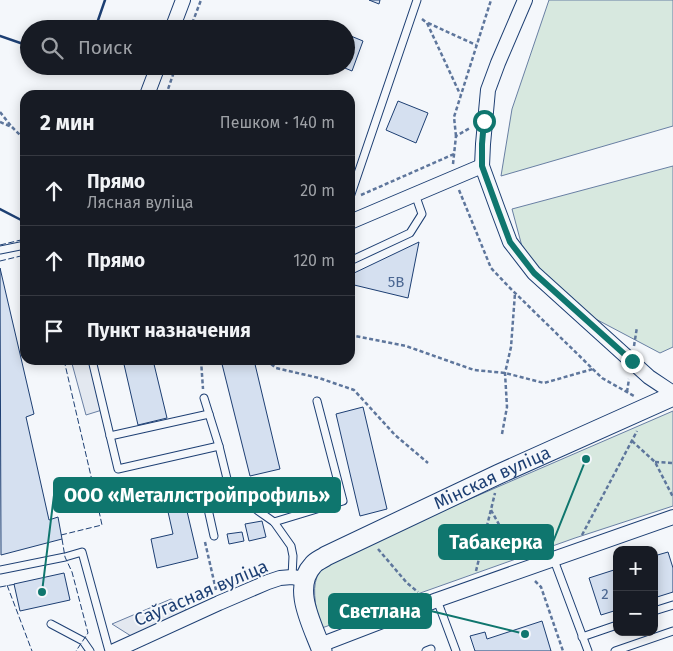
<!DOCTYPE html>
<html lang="ru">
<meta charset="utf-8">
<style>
body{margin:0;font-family:"Fira Sans",sans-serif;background:#242831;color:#f1f3f6}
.controls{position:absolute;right:15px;bottom:15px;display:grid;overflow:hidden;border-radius:10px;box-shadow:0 2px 12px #0003}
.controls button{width:45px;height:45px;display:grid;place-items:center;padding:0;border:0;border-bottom:1px solid #363941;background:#171b24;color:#f1f3f6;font:25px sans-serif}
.stop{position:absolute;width:15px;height:15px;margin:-11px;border:4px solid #0f766e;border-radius:50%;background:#fff}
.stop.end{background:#0f766e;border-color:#fff;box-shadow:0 1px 5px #0008}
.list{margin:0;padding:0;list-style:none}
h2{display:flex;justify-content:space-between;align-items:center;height:65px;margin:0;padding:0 20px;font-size:21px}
h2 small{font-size:16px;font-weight:400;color:#9ea1a6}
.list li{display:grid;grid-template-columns:32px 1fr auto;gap:15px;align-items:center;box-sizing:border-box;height:70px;padding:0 20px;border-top:1px solid #363941}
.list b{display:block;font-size:19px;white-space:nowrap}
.list p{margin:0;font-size:16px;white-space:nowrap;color:#9ea1a6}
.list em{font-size:16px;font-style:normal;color:#9ea1a6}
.icon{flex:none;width:28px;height:28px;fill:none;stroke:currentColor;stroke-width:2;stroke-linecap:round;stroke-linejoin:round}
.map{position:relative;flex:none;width:673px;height:651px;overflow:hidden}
.search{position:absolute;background:#171b24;box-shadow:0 2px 12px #0003;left:20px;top:20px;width:335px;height:55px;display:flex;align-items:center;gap:12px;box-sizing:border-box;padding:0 18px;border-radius:28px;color:#9ea1a6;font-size:19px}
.panel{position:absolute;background:#171b24;box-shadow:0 2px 12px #0003;left:20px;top:90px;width:335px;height:275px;border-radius:15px}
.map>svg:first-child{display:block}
</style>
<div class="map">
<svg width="673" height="651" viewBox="0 0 673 651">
<rect width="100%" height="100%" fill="#f4f7fb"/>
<g fill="#d7e8df" stroke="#687fa3">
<path d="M549,0H673V126L501,176L512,109Z"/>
<path d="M673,166V347L660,353L590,316L524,254L512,209Z"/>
<path d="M673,411V506L575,538L319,629C318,615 311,590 317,577C320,569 329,562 336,557Z"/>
</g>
<g fill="#e3e8f0" stroke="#687fa3">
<path d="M71,360H88L102,410L86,415Z"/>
<path d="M171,599L187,610L131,636L112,624Z"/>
</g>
<g fill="#d5e0f0" stroke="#1d3f73">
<path d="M369,0H380L379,4Z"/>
<path d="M218,22L234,29H215Z"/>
<path d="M346,34L363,41L352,71L340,66H346Z"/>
<path d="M398,101L428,113L416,143L386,130Z"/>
<path d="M419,242L408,298L350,284L352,274Z"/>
<path d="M0,268L34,414L26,417L49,520L58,517L62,539L1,555Z"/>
<path d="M123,360H153L167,418L138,425Z"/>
<path d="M221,360H254L280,469L250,476Z"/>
<path d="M363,407L387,509L360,516L336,414Z"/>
<path d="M182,490L198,558L157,568L151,539L173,534L164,494Z"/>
<path d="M262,521L266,537L249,541L245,524Z"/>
<path d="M242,532L244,541L229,544L227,534Z"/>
<path d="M668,552L673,568V592L654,598V556Z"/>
<path d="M617,569V610L601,615L589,578Z"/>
<path d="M64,573L70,600L20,611L14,584Z"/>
<path d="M542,621L551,651H475L470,636L485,632L487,639Z"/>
</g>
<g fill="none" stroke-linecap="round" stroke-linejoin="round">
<g stroke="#1d3f73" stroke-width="9">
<g id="lane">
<path d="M350,197L417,0"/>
<path d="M0,250L25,245"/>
<path d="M350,261L410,233L422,214L415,194"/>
<path d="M92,360L118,469L219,446"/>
<path d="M204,398L219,446L230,491L274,522L291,546L293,556L292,577"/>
<path d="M110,436L209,414"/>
<path d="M274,522L343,501L317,401"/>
<path d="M214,536L206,500L230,491"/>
<path d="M554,560L588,651"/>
<path d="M0,570L65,557L82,552L109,651"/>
<path d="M437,600L456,651"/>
<path d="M654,611L673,605"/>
<path d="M51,624L83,641L90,651"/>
<path d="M582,637L617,625"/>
<path d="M426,651L431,649"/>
<path d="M615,651L673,631"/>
</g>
</g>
<g stroke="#1d3f73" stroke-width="16">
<g id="street">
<path d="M525,0L498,63L488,90L483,144L482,166L498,210L510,242L534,273L649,377L673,393"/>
<path d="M172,29L183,0"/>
<path d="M147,95L158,66"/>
<path d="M350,222L482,166"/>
<path d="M320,645L437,600L673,517"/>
<path d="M114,651L219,603L268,582L280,578L292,577L304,579"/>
</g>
</g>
<g stroke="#1d3f73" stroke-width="21">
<g id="secondary">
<path id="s1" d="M322,651C313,626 291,588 313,565C316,561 322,559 326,556L499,474L673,396"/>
</g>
</g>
<g stroke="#5e769c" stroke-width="2.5" stroke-dasharray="4 2.5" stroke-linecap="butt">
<path d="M422,19L427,23L460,94"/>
<path d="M428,23L476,45"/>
<path d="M190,29L201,0"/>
<path d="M166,95L176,66"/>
<path d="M0,112L11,126"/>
<path d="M0,122L12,127L25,140"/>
<path d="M456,136L454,117L491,0"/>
<path d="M453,164L456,136L470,128"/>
<path d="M459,190L491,268L509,287L602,378L634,396"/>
<path d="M361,195L454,154"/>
<path d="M350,335L406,346L474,370L505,373L544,383L593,369"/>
<path d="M634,346L637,327"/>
<path d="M201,360L203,389"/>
<path d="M266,360L276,368L319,378L354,390L395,435L428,463"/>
<path d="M627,392L629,379"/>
<path d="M502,434L507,407L505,373L511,347L515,293"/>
<path d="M632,441L655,462L673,497"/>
<path d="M655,462L673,463"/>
<path d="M491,510L518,559"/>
<path d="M582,535L637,431"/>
<path d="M205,542L216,590"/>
<path d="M378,549L407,583L418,592"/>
<path d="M476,571L495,493"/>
<path d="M535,581L541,587L563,651"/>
</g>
<use href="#lane" stroke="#f4f7fb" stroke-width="7"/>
<use href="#street" stroke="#f4f7fb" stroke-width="14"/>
<use href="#secondary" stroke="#f4f7fb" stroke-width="19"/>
<g stroke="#1d3f73" stroke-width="1" stroke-dasharray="6 2.5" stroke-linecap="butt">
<path d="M0,245L25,239"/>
<path d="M0,261L25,255"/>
<path d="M64,360L97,502L180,481L182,490"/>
<path d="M61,535L102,525L97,502"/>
<path d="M62,539L65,557L72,572L88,633L76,651"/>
<path d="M7,585L32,651"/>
<path d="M0,587L16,584"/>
</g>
<g stroke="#1d3f73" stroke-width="2.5">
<path d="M95,29L105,0"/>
<path d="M0,36L29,46"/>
<path d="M0,209L25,222"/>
</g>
</g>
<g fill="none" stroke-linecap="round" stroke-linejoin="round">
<path stroke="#0f766e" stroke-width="6" d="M484,121L482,144V166L498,210L510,242L534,273L632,361"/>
</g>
<g text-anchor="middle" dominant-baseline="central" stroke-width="4" stroke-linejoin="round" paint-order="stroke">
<g font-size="15" fill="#4b6792">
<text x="396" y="282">5В</text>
<text x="605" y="594">2</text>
</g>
<g font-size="18" fill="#1d3f73" stroke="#f4f7fb">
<text stroke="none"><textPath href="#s1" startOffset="291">Мінская вуліца</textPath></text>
<text transform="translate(201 593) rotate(-23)">Саўгасная вуліца</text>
</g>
</g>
<path fill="none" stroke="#0f766e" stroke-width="2" d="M42 592L54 495M586 459L553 542M525 634L431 611"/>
<g fill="#0f766e" stroke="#f4f7fb" stroke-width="2">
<circle cx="42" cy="592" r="5"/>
<circle cx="586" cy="459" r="5"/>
<circle cx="525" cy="634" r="5"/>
</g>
<g fill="#0f766e" stroke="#0f766e" stroke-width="2">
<rect x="54" y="478" width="286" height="34" rx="5"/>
<rect x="439" y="525" width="114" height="34" rx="5"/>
<rect x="329" y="594" width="102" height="34" rx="5"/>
</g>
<g font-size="19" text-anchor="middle" font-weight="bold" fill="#fff">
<text x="197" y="502">ООО «Металлстройпрофиль»</text>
<text x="496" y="549">Табакерка</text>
<text x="380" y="618">Светлана</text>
</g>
</svg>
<div class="controls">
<button>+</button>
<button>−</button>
</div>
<div class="stop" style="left:484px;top:121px"></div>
<div class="stop end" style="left:632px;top:361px"></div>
<div class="search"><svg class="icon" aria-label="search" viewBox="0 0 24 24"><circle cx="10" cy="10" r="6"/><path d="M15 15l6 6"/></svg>Поиск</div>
<section class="panel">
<h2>2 мин<small>Пешком · 140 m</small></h2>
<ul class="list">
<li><svg class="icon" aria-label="ahead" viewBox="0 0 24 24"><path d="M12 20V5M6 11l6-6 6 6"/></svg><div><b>Прямо</b><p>Лясная вуліца</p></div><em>20 m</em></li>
<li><svg class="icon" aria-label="ahead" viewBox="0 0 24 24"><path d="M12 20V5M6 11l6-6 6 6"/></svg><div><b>Прямо</b></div><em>120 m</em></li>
<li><svg class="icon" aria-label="arrive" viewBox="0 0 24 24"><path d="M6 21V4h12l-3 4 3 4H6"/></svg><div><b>Пункт назначения</b></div></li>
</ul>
</section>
</div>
